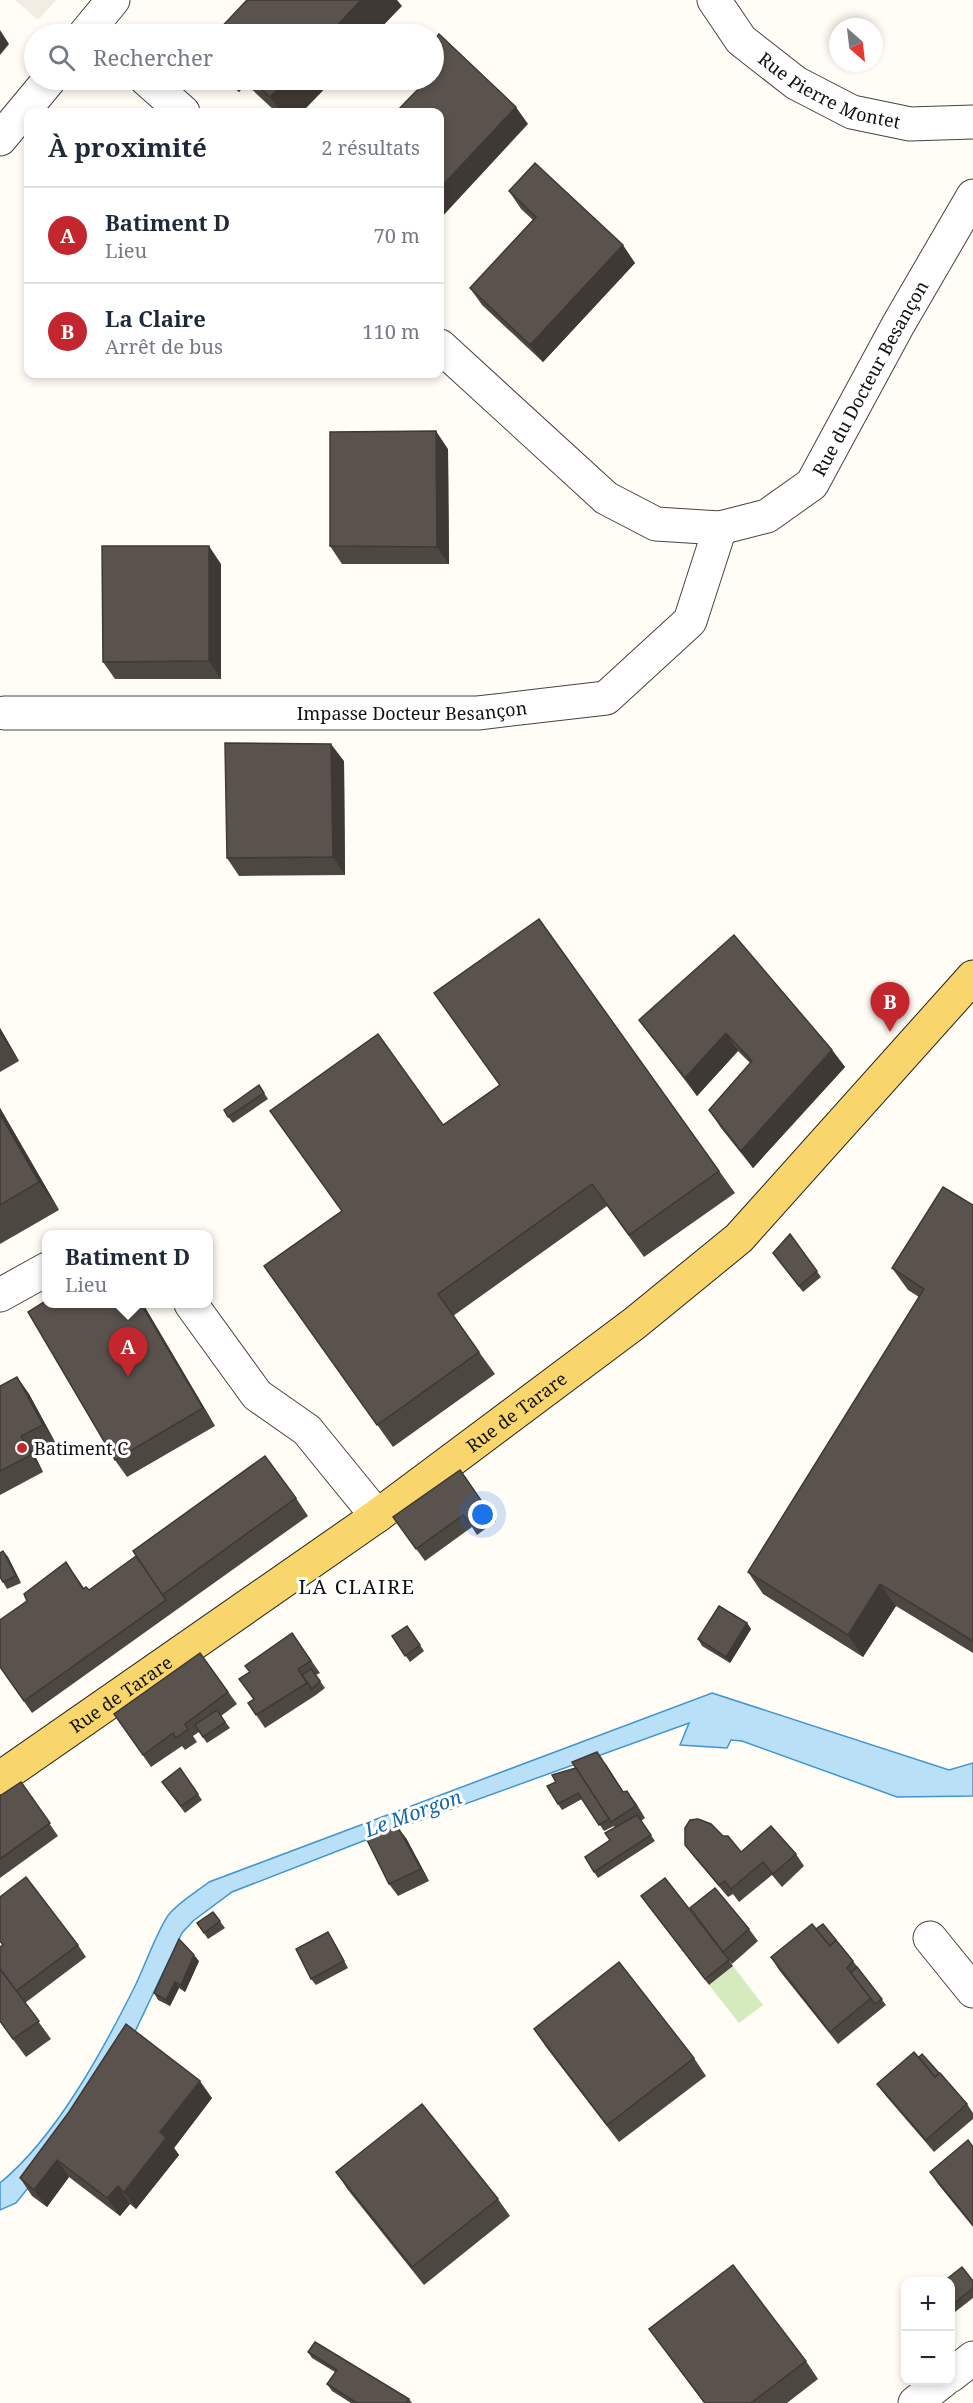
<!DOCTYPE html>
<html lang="fr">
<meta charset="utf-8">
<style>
body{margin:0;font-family:"Noto Serif",serif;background:#f2f2f3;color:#1f2937}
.controls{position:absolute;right:18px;bottom:18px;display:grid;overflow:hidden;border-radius:12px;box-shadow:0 3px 9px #0003}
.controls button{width:54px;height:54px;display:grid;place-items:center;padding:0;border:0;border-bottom:2px solid #e0e1e3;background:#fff;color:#1f2937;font:30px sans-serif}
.compass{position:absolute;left:829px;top:18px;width:54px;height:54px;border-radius:50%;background:#fff;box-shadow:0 3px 9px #0003;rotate:152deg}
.you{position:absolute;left:483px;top:1515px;width:21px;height:21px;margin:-15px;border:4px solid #fff;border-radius:50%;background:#1a73e8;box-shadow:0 0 0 9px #1a73e833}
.badge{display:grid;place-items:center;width:39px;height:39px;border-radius:50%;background:#c4262e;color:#fff;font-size:20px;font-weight:700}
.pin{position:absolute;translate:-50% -50px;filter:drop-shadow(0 2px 3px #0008)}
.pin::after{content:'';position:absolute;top:32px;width:21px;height:18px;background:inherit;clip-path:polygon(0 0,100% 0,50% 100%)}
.popup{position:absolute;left:42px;top:1230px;width:171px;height:78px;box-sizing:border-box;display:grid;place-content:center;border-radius:12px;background:#fff;filter:drop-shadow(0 2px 4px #0005);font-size:20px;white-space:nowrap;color:#747a83}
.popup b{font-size:22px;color:#1f2937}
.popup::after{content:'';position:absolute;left:50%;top:100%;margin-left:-12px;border:12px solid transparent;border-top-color:#fff}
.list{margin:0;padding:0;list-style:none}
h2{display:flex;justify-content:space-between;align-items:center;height:78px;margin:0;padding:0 24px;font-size:26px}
h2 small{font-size:20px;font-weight:400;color:#747a83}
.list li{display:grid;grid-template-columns:39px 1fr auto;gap:18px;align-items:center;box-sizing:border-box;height:96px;padding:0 24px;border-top:2px solid #e0e1e3}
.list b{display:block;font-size:22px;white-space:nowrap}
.list p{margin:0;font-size:20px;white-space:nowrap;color:#747a83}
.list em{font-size:20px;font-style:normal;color:#747a83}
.icon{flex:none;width:33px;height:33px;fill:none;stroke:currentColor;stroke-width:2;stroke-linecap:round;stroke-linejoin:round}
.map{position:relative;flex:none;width:973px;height:2403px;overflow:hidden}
.search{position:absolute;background:#fff;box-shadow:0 3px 9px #0003;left:24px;top:24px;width:420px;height:66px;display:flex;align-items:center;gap:15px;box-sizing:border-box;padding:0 21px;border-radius:33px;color:#747a83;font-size:22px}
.panel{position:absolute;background:#fff;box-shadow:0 3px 9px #0003;left:24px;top:108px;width:420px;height:270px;border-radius:12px}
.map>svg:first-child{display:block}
</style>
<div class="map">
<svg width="973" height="2403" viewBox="0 0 973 2403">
<rect width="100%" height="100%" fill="#fffdf5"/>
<path fill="#d5ebbd" d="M733,1966L763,2005L739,2023L709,1985Z"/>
<path fill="#f1ede2" d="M15,0H56L38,20Z"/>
<path fill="#b9e0f7" stroke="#3f96cf" stroke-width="1.5" d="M712,1693L949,1770L973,1763V1796L897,1797L742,1741L731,1740L727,1748L680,1745L689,1723L371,1838L232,1892L193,1921L182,1933L131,2040L41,2172L16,2203L0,2210V2183C56,2137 102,2052 134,1988C143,1971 159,1925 170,1913C181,1901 196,1892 209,1882Z"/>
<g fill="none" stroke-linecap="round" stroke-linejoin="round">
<g stroke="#444" stroke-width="35">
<g id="minor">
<path id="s1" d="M714,0L741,40L796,83L852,112L910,124L973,122"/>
<path d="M85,34L113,0"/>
<path d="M147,80L183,112"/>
<path d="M0,139L49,80"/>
<path id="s2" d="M440,346L606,498L656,524L720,528L767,516L812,484L898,325L973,196"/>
<path id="s3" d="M4,713H478L606,698L690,621L720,528"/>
<path d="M0,1295L47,1269"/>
<path d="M191,1304L257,1395L307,1430L377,1516"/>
<path d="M930,1938L973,1991"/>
<path d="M950,2376L973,2358"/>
<path d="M915,2403L944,2380"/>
</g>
</g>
<g stroke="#222" stroke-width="35">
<g id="major">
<path id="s4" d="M0,1778L377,1516L635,1323L739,1238L973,977"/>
</g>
</g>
<use href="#minor" stroke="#fff" stroke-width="33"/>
<use href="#major" stroke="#f9d66b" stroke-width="33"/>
</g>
<g fill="#4d4742">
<path d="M225,80H333L302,112H276L246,84L239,92Z"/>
<path d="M509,191L635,263L543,362L482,305L470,288L533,220L521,209Z"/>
<path d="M448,449L449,564H342L330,546Z"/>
<path d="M221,564V679H115L103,662Z"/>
<path d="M344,761L345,875L239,876L227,858Z"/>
<path d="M539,919L735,1193L644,1257L607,1206L453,1316L495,1374L393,1447L264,1266L341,1211L443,1125L499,1085Z"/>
<path d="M639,1020L832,1050L845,1067L753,1168L721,1128L709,1110L750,1063L738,1051L697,1096L652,1037Z"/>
<path d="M0,1028L19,1061L0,1072Z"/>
<path d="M259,1085L268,1099L233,1123L228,1117Z"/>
<path d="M0,1108L59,1210L0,1244Z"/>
<path d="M973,1205V1653L896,1606L863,1657L763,1594L748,1572L919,1297L908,1290L892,1268Z"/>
<path d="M790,1234L821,1277L803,1292L773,1253Z"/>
<path d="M47,1304H143L215,1426L127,1477L115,1460Z"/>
<path d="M17,1377L29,1394L55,1442L34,1454L43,1472L0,1495V1386Z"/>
<path d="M460,1470L496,1521L477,1535L472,1527L425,1561L393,1517Z"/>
<path d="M296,1498L308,1516L32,1713L0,1667L75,1575L84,1588L89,1590Z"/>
<path d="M3,1551L8,1557L21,1583L7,1589L3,1582Z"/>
<path d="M747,1623L751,1629L730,1663L702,1646L698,1639Z"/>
<path d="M292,1633L320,1673L316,1675L325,1688L316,1695L265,1728L248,1703L254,1700L239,1679L249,1673Z"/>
<path d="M392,1636L420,1645L424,1651L410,1662Z"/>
<path d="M200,1653L237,1704L221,1716L230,1728L207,1743L199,1732L193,1736L197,1742L185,1750L182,1746L151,1767L114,1714Z"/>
<path d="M606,1764L623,1791H627L636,1803L645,1818L641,1821L655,1841L598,1878L594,1872L615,1828L613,1824L614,1826L604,1831L582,1799L562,1810L558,1804Z"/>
<path d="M180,1768L202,1800L185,1813L162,1782Z"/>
<path d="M21,1782L58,1836L0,1878V1796Z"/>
<path d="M723,1836L741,1852L796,1854L804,1866L782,1887L772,1875L739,1902L733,1894L728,1897L694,1857L685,1845Z"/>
<path d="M406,1838L429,1881L398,1896L389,1884Z"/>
<path d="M646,1903L729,1960L733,1966L709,1985Z"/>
<path d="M690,1908L749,1929L758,1941L732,1964Z"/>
<path d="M213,1912L225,1928L208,1939L197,1923Z"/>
<path d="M816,1929L853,1961L886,2005L838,2044L779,1970L771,1957Z"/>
<path d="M328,1932L332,1938L348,1968L316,1985L311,1979Z"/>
<path d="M78,1945L86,1957L25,2003L51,2039L26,2057L0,2022V1947Z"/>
<path d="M199,1961L185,1992L179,1988L170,2006L158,2000L154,1993Z"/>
<path d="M534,2029L694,2058L706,2076L619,2142L546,2047Z"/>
<path d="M919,2057L967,2104L973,2113V2119L934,2152L886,2096L877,2084Z"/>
<path d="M212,2098L174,2148L179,2155L136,2209L130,2204L120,2216L69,2177L47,2207L32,2196L20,2178L69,2112Z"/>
<path d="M973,2145V2227L938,2184L930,2172Z"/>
<path d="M336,2172L498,2199L510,2216L424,2285L348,2190Z"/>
<path d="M973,2281V2298L955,2312L951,2306V2282Z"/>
<path d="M649,2329L806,2361L818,2379L787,2403H704Z"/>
<path d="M308,2352L409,2399L412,2403H351L332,2391L327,2384L335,2372L312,2358Z"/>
</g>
<g fill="#3f3936">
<path d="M361,0H397L402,6L375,34H329Z"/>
<path d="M0,30L9,44L0,55Z"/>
<path d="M240,80H243L246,84L239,92L234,86Z"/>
<path d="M287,80H333L302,112H281L270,97Z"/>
<path d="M516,107L528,124L440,219V188Z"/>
<path d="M623,245L635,263L543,362L530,345Z"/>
<path d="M436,431L448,449L449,564L437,547Z"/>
<path d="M209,546L221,564V679L209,661Z"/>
<path d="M331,744L344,761L345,875L333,857Z"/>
<path d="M0,1028L19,1061L0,1034Z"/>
<path d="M726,1033L738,1051L697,1096L685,1078Z"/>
<path d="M832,1050L845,1067L753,1168L741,1151Z"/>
<path d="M0,1108L59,1210L39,1182L0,1114Z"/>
<path d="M141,1304H143L215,1426L203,1408Z"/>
<path d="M17,1377L29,1394L55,1442L43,1425Z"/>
<path d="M21,1436L34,1454L43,1472L31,1455Z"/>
<path d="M3,1551L8,1557L21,1583L16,1576Z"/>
<path d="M880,1584L896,1606L863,1657L848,1635Z"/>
<path d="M747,1623L751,1629L730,1663L726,1657Z"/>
<path d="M397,1826L406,1838L429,1881L421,1869Z"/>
<path d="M194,1955L199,1961L185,1992L181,1985Z"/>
<path d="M175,1982L179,1988L170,2006L166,2000Z"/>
<path d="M200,2081L212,2098L174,2148L179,2155L136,2209L124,2192L160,2132Z"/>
<path d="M57,2160L69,2177L47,2207L34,2190Z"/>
<path d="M118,2186L130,2204L120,2216L107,2198Z"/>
</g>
<g fill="#5a524d" stroke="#3f3936" stroke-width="1.5">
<path d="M247,0H361L329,34H215Z"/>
<path d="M439,34L516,107L440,188V112H396L427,80H434V41Z"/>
<path d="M227,80H240L234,86Z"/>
<path d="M251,80H287L270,97Z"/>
<path d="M535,163L623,245L530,345L470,288L536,217L509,191Z"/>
<path d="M436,431L437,547L330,546V432Z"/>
<path d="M102,546H209V661L103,662Z"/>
<path d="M225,743L331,744L333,857L227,858Z"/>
<path d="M539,919L719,1171L629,1235L592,1184L438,1294L479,1352L377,1425L264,1266L342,1211L270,1111L378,1034L443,1125L500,1085L434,993Z"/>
<path d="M734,935L832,1050L741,1151L709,1110L752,1061L726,1033L685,1078L639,1020Z"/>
<path d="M259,1085L264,1093L228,1117L224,1110Z"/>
<path d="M0,1114L39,1182L0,1205Z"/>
<path d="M943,1187L973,1205V1641L880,1584L848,1635L748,1572L924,1289L892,1268Z"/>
<path d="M790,1234L817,1271L799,1286L773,1253Z"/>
<path d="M47,1300V1304H141L203,1408L115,1460L28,1312Z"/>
<path d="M17,1377L43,1425L21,1436L31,1455L0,1471V1386Z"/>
<path d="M265,1456L296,1498L162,1595L133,1551Z"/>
<path d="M460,1470L487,1509L469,1522L463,1515L416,1549L393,1517Z"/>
<path d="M3,1551L16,1576L3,1582L0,1577V1553Z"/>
<path d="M136,1556L166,1600L24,1701L0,1667V1620L27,1601L24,1594L66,1562L83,1589L86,1587L89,1590Z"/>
<path d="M719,1606L747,1623L726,1657L698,1639Z"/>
<path d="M407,1626L420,1645L405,1656L392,1636Z"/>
<path d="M292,1633L311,1661L298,1669L307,1683L256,1715L248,1703L254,1699L239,1679L250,1672L245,1666Z"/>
<path d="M200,1653L228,1692L185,1724L188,1729L176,1738L173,1733L143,1755L114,1714Z"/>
<path d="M311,1669L320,1681L312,1689L302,1675Z"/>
<path d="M217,1710L225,1722L203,1737L195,1725Z"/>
<path d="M597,1752L623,1792L627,1791L636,1806L611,1822L572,1762Z"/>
<path d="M180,1768L198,1794L181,1806L162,1782Z"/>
<path d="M576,1768L609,1819L599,1825L578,1793L558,1804L547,1786L556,1782L552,1775Z"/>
<path d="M21,1782L50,1823L0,1859V1796Z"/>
<path d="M637,1815L651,1835L594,1872L585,1857L610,1840L605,1833Z"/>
<path d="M698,1819L711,1824L723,1836H728L741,1852L771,1826L796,1854L773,1874L763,1862L731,1889L725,1881L719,1885L685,1845V1828L690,1820Z"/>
<path d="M397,1826L421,1869L389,1884L366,1838Z"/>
<path d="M26,1877L78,1945L16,1991L0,1969V1947L3,1945L0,1941V1897Z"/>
<path d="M665,1878L729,1960L705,1979L641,1896Z"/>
<path d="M715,1888L749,1929L723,1952L690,1908Z"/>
<path d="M213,1912L220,1921L204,1933L197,1923Z"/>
<path d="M812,1924L830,1946L836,1940L853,1961L847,1968L871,1998L830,2032L771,1957Z"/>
<path d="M823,1924L836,1940L830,1946L816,1929Z"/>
<path d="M328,1932L344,1961L311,1979L296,1949Z"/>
<path d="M179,1939L194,1955L181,1985L175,1982L166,2000L154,1993Z"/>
<path d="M619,1962L694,2058L607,2125L534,2029Z"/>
<path d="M857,1967L882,1999L875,2004L851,1973Z"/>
<path d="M0,1969L39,2021L13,2039L0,2021Z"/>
<path d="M126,2024L200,2081L160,2132L166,2138L124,2192L118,2186L107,2198L57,2160L34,2190L20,2178L69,2112Z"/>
<path d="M914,2052L935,2077L940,2073L967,2104L926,2140L877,2084Z"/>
<path d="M922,2054L939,2073L935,2077L919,2057Z"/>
<path d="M422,2104L498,2199L412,2267L336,2172Z"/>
<path d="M968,2140L973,2147V2225L930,2172Z"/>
<path d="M733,2265L806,2361L751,2403H705L649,2329Z"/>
<path d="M962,2267L973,2281V2288L951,2306V2282H943Z"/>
<path d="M315,2342L409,2399L406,2403H357L327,2384L337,2370L308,2352Z"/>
</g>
<circle fill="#c4262e" stroke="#fff" stroke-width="2" cx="22" cy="1448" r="6"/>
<g text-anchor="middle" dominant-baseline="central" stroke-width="6" stroke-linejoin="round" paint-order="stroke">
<g font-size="18" fill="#111" stroke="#fff">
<text stroke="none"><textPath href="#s1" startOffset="152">Rue Pierre Montet</textPath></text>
<text stroke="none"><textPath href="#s2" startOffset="570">Rue du Docteur Besançon</textPath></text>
<text stroke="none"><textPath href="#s3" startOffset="408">Impasse Docteur Besançon</textPath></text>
<text stroke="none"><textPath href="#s4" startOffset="633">Rue de Tarare</textPath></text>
<text stroke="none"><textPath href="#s4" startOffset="147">Rue de Tarare</textPath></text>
</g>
<g font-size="18" fill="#111" stroke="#fff" text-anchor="start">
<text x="34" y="1448">Batiment C</text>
</g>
<g font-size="20" letter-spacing="1.5" fill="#111" stroke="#fff">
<text x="357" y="1586">LA CLAIRE</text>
</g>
<g font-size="20" font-style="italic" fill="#1768a6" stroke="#fff">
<text transform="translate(413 1813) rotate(-20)">Le Morgon</text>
</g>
</g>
</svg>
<div class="controls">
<button>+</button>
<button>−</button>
</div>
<svg class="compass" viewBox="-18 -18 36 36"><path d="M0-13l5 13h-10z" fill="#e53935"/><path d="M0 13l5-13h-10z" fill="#747a83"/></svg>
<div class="you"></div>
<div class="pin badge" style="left:128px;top:1377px">A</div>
<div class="popup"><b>Batiment D</b>Lieu</div>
<div class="pin badge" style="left:890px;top:1032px">B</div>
<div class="search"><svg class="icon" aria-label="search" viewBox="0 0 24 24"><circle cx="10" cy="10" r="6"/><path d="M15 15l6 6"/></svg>Rechercher</div>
<section class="panel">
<h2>À proximité<small>2 résultats</small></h2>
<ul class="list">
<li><span class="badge">A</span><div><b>Batiment D</b><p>Lieu</p></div><em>70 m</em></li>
<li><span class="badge">B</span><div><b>La Claire</b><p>Arrêt de bus</p></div><em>110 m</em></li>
</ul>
</section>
</div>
